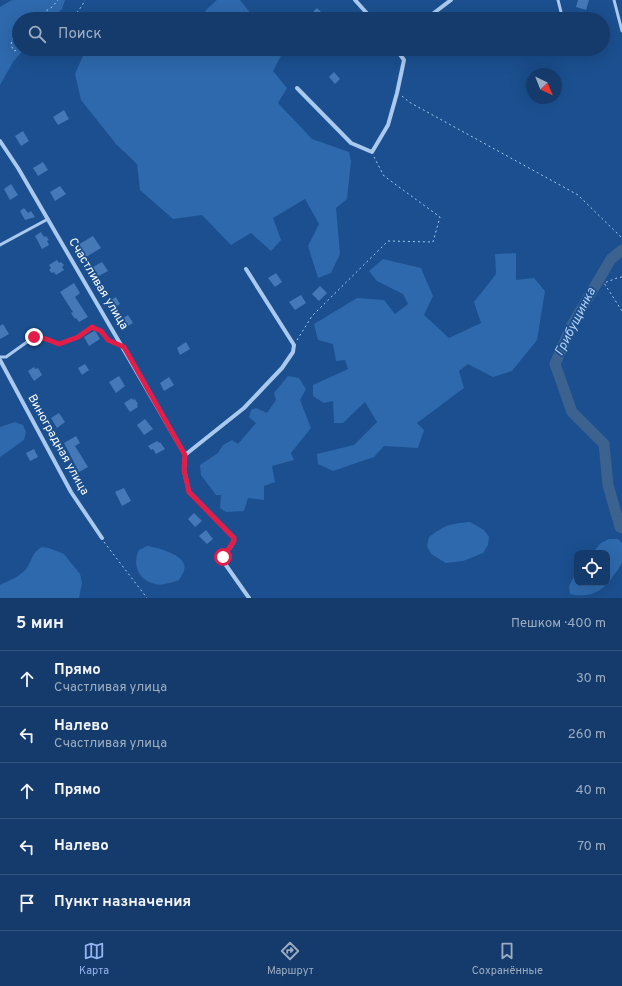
<!DOCTYPE html>
<html lang="ru">
<meta charset="utf-8">
<style>
body{margin:0;font-family:Overpass,sans-serif;background:#1d4271;color:#f1f3f6}
.controls{position:absolute;right:12px;bottom:12px;display:grid;overflow:hidden;border-radius:8px;box-shadow:0 4px 16px #0002}
.controls button{width:36px;height:36px;display:grid;place-items:center;padding:0;border:0;border-bottom:1px solid #33557e;background:#143b6b;color:#f1f3f6;font:20px sans-serif}
.compass{position:absolute;left:526px;top:68px;width:36px;height:36px;border-radius:50%;background:#143b6b;box-shadow:0 4px 16px #0002;rotate:137deg}
.stop{position:absolute;width:12px;height:12px;margin:-9px;border:3px solid #e11d48;border-radius:50%;background:#fff}
.stop.end{background:#e11d48;border-color:#fff;box-shadow:0 1px 4px #0008}
.list{margin:0;padding:0;list-style:none}
h2{display:flex;justify-content:space-between;align-items:center;height:52px;margin:0;padding:0 16px;font-size:17px}
h2 small{font-size:13px;font-weight:400;color:#9dadc1}
.list li{display:grid;grid-template-columns:26px 1fr auto;gap:12px;align-items:center;box-sizing:border-box;height:56px;padding:0 16px;border-top:1px solid #33557e}
.list b{display:block;font-size:15px;white-space:nowrap}
.list p{margin:0;font-size:13px;white-space:nowrap;color:#9dadc1}
.list em{font-size:13px;font-style:normal;color:#9dadc1}
.icon{flex:none;width:22px;height:22px;fill:none;stroke:currentColor;stroke-width:2;stroke-linecap:round;stroke-linejoin:round}
.map{position:relative;flex:none;width:622px;height:598px;overflow:hidden}
.search{position:absolute;background:#143b6b;box-shadow:0 4px 16px #0002;left:12px;right:12px;top:12px;height:44px;display:flex;align-items:center;gap:10px;box-sizing:border-box;padding:0 14px;border-radius:22px;color:#9dadc1;font-size:15px}
.sheet{height:332px;background:#143b6b}
nav{display:flex;justify-content:space-around;align-items:center;box-sizing:border-box;height:56px;border-top:1px solid #33557e;background:#143b6b;font-size:11px;color:#9dadc1}
nav a{display:grid;justify-items:center;gap:2px}
nav .on{color:#95b2f1}
.map>svg:first-child{display:block}
</style>
<div class="map">
<svg width="622" height="598" viewBox="0 0 622 598">
<rect width="100%" height="100%" fill="#1b4f8f"/>
<g fill="#2e69ad">
<path d="M12,0H65L62,9L51,19H19V49H24L13,62L0,85V7Z"/>
<path d="M217,0H240L255,19H202L206,10Z"/>
<path d="M86,49H278L282,54L273,71L287,88L278,103L312,139L349,152L351,161L347,199L336,208L340,254L331,273L318,278L308,246L319,224L305,199L273,218L281,240L271,251L251,233L231,245L202,215L173,219L140,190L137,164L116,144L81,100L75,74Z"/>
<path d="M516,253V280L534,278L545,291L537,340L512,371L493,377L468,364L459,371L464,388L417,423L424,430L418,448L384,446L374,457L333,471L318,464L317,454L354,445L377,422L365,402L343,423H334L333,401L324,403L313,396V385L348,369L345,360L336,361L333,344L318,340L314,324L357,298L384,300L395,314L408,304L403,294L377,281L369,271L383,259L421,268L433,296L424,315L449,338L481,323L474,302L496,274L495,254Z"/>
<path d="M288,376L299,378L306,389L300,400L311,428L291,453L294,460L272,466L275,482L264,486V500L248,498L244,511L226,512L220,508L221,495H216L201,475L200,465L218,453L223,445L232,440L238,444L256,423L249,417L251,410L256,408L267,413L276,400L274,393Z"/>
<path d="M15,422L23,425L26,432L24,440L0,457V427Z"/>
<path d="M470,522L484,530L489,537L488,545L483,553L463,561L446,563L431,554L427,546L429,537C445,525 449,524 470,522Z"/>
<path d="M609,539H618L622,543C622,549 622,557 622,562C620,568 615,573 612,578C601,593 589,598 570,594L569,586L577,571V583H607V553H592L601,543Z"/>
<path d="M147,546C156,547 181,554 184,564C186,570 182,575 179,580C172,582 163,586 155,584C138,580 132,564 139,550Z"/>
<path d="M42,547L49,548L64,554L80,574L82,583L79,598H0V585C7,581 17,578 23,572C33,564 29,554 42,547Z"/>
</g>
<g fill="none" stroke-linecap="round" stroke-linejoin="round">
<path stroke="#3c6290" stroke-width="11" d="M622,250L611,259L572,325L555,364L572,412L604,444L608,485L620,527L622,528"/>
</g>
<g fill="#4478b7">
<path d="M578,0H589L586,10L576,7Z"/>
<path d="M317,8L324,15L320,19H312L309,16Z"/>
<path d="M334,72L340,79L335,84L329,77Z"/>
<path d="M64,110L69,119L58,125L53,117Z"/>
<path d="M23,131L29,141L21,146L15,136Z"/>
<path d="M43,162L48,170L38,176L33,168Z"/>
<path d="M11,184L18,195L10,200L4,189Z"/>
<path d="M60,186L66,194L55,201L50,192Z"/>
<path d="M24,208L28,213L31,211L35,217L25,220L20,211Z"/>
<path d="M41,232L44,237L46,236L49,240L47,241L49,245L42,249L35,236Z"/>
<path d="M93,236L101,248L86,257L78,245Z"/>
<path d="M57,260L59,263L61,262L64,265L62,267L64,270L56,275L54,272L52,273L49,270L51,268L49,265Z"/>
<path d="M102,262L108,271L97,277L91,268Z"/>
<path d="M276,273L282,282L275,287L268,278Z"/>
<path d="M74,283L80,293L75,297L88,317L79,322L76,318L75,319L71,313L73,312L71,309L60,292Z"/>
<path d="M320,286L327,293L319,301L312,294Z"/>
<path d="M301,295L306,303L295,310L289,302Z"/>
<path d="M116,297L120,304L110,310L106,303Z"/>
<path d="M128,315L133,323L121,330L117,322Z"/>
<path d="M3,324L9,334L0,339V326Z"/>
<path d="M94,331L96,332L100,339L89,346L84,337Z"/>
<path d="M186,342L190,349L180,355L177,348Z"/>
<path d="M85,364L89,370L82,375L78,368Z"/>
<path d="M34,367L35,369L38,368L42,375L34,381L28,371Z"/>
<path d="M119,376L125,386L116,393L109,382Z"/>
<path d="M169,377L174,385L164,391L160,383Z"/>
<path d="M132,398L133,400L135,399L138,404L137,405L138,407L130,412L124,403Z"/>
<path d="M59,413L65,422L57,428L51,418Z"/>
<path d="M145,419L153,429L144,435L137,425Z"/>
<path d="M76,436L80,443L75,446L88,467L79,472L64,443Z"/>
<path d="M157,441L159,443L160,442L165,449L156,454L153,449L151,450L148,446Z"/>
<path d="M34,449L38,457L30,461L26,453Z"/>
<path d="M124,488L131,501L122,506L115,492Z"/>
<path d="M194,513L202,521L195,527L188,519Z"/>
<path d="M206,530L213,539L207,544L199,536Z"/>
</g>
<g fill="none" stroke-linecap="round" stroke-linejoin="round">
<g stroke="#a9c9ee" stroke-width="1" stroke-dasharray="2 3" stroke-linecap="butt">
<path d="M34,19L52,7L58,0"/>
<path d="M69,19C76,15 81,8 85,0"/>
<path d="M19,29L12,40L11,45L14,51L19,49"/>
<path d="M402,96L409,102L578,195L622,238"/>
<path d="M622,277L617,278L604,283L622,311"/>
<path d="M297,340L312,316L388,241L433,242L440,217L384,176L374,157"/>
<path d="M104,542L147,598"/>
</g>
<g stroke="#a9c9ee" stroke-width="3">
<path d="M558,0L562,16"/>
<path d="M614,0L622,31"/>
<path d="M0,245L48,219"/>
<path d="M0,357H6L34,337L46,339L59,344L78,337L92,327L101,331L108,340L121,346"/>
</g>
<g stroke="#a9c9ee" stroke-width="4">
<path d="M355,0L372,19"/>
<path d="M426,19L451,0"/>
<path d="M297,88L351,143L372,152L388,125L397,93L404,60L396,49"/>
<path d="M0,141L18,168L185,455L184,470L189,492L234,538C234,548 223,551 223,561L249,598"/>
<path d="M0,360L71,492L102,538"/>
<path d="M185,455L244,408L282,368L293,352L294,345L246,269"/>
</g>
</g>
<g fill="none" stroke-linecap="round" stroke-linejoin="round">
<path stroke="#e11d48" stroke-width="5" d="M34,337L46,339L59,344L78,337L92,327L101,331L108,340L124,347L185,455L184,470L189,492L234,538V541L223,557"/>
</g>
<g text-anchor="middle" dominant-baseline="central" stroke-width="3.5" stroke-linejoin="round" paint-order="stroke">
<g font-size="12" fill="#fff" stroke="#1b4f8f">
<text transform="translate(98 284) rotate(59)">Счастливая улица</text>
<text transform="translate(58 445) rotate(61)">Виноградная улица</text>
</g>
<g font-size="13" font-style="italic" fill="#b5d3f5" stroke="#1b4f8f">
<text transform="translate(576 322) rotate(-63)">Грибущинка</text>
</g>
</g>
</svg>
<div class="controls">
<button><svg class="icon" aria-label="locate" viewBox="0 0 24 24"><circle cx="12" cy="12" r="6"/><path d="M12 2v4M12 18v4M2 12h4M18 12h4"/></svg></button>
</div>
<svg class="compass" viewBox="-18 -18 36 36"><path d="M0-13l5 13h-10z" fill="#e53935"/><path d="M0 13l5-13h-10z" fill="#9dadc1"/></svg>
<div class="stop" style="left:223px;top:557px"></div>
<div class="stop end" style="left:34px;top:337px"></div>
<div class="search"><svg class="icon" aria-label="search" viewBox="0 0 24 24"><circle cx="10" cy="10" r="6"/><path d="M15 15l6 6"/></svg>Поиск</div>
</div>
<section class="sheet">
<h2>5 мин<small>Пешком · 400 m</small></h2>
<ul class="list">
<li><svg class="icon" aria-label="ahead" viewBox="0 0 24 24"><path d="M12 20V5M6 11l6-6 6 6"/></svg><div><b>Прямо</b><p>Счастливая улица</p></div><em>30 m</em></li>
<li><svg class="icon" aria-label="left" viewBox="0 0 24 24"><path d="M17 20v-9H6M10 6l-5 5 5 5"/></svg><div><b>Налево</b><p>Счастливая улица</p></div><em>260 m</em></li>
<li><svg class="icon" aria-label="ahead" viewBox="0 0 24 24"><path d="M12 20V5M6 11l6-6 6 6"/></svg><div><b>Прямо</b></div><em>40 m</em></li>
<li><svg class="icon" aria-label="left" viewBox="0 0 24 24"><path d="M17 20v-9H6M10 6l-5 5 5 5"/></svg><div><b>Налево</b></div><em>70 m</em></li>
<li><svg class="icon" aria-label="arrive" viewBox="0 0 24 24"><path d="M6 21V4h12l-3 4 3 4H6"/></svg><div><b>Пункт назначения</b></div></li>
</ul>
</section>
<nav>
<a class="on"><svg class="icon" aria-label="map" viewBox="0 0 24 24"><path d="M3 6l6-2 6 2 6-2v14l-6 2-6-2-6 2zM9 4v14M15 6v14"/></svg>Карта</a>
<a><svg class="icon" aria-label="directions" viewBox="0 0 24 24"><path d="M12 3l9 9-9 9-9-9zM9 14v-3h6M13 9l2 2-2 2"/></svg>Маршрут</a>
<a><svg class="icon" aria-label="saved" viewBox="0 0 24 24"><path d="M7 4h10v16l-5-4-5 4z"/></svg>Сохранённые</a>
</nav>
